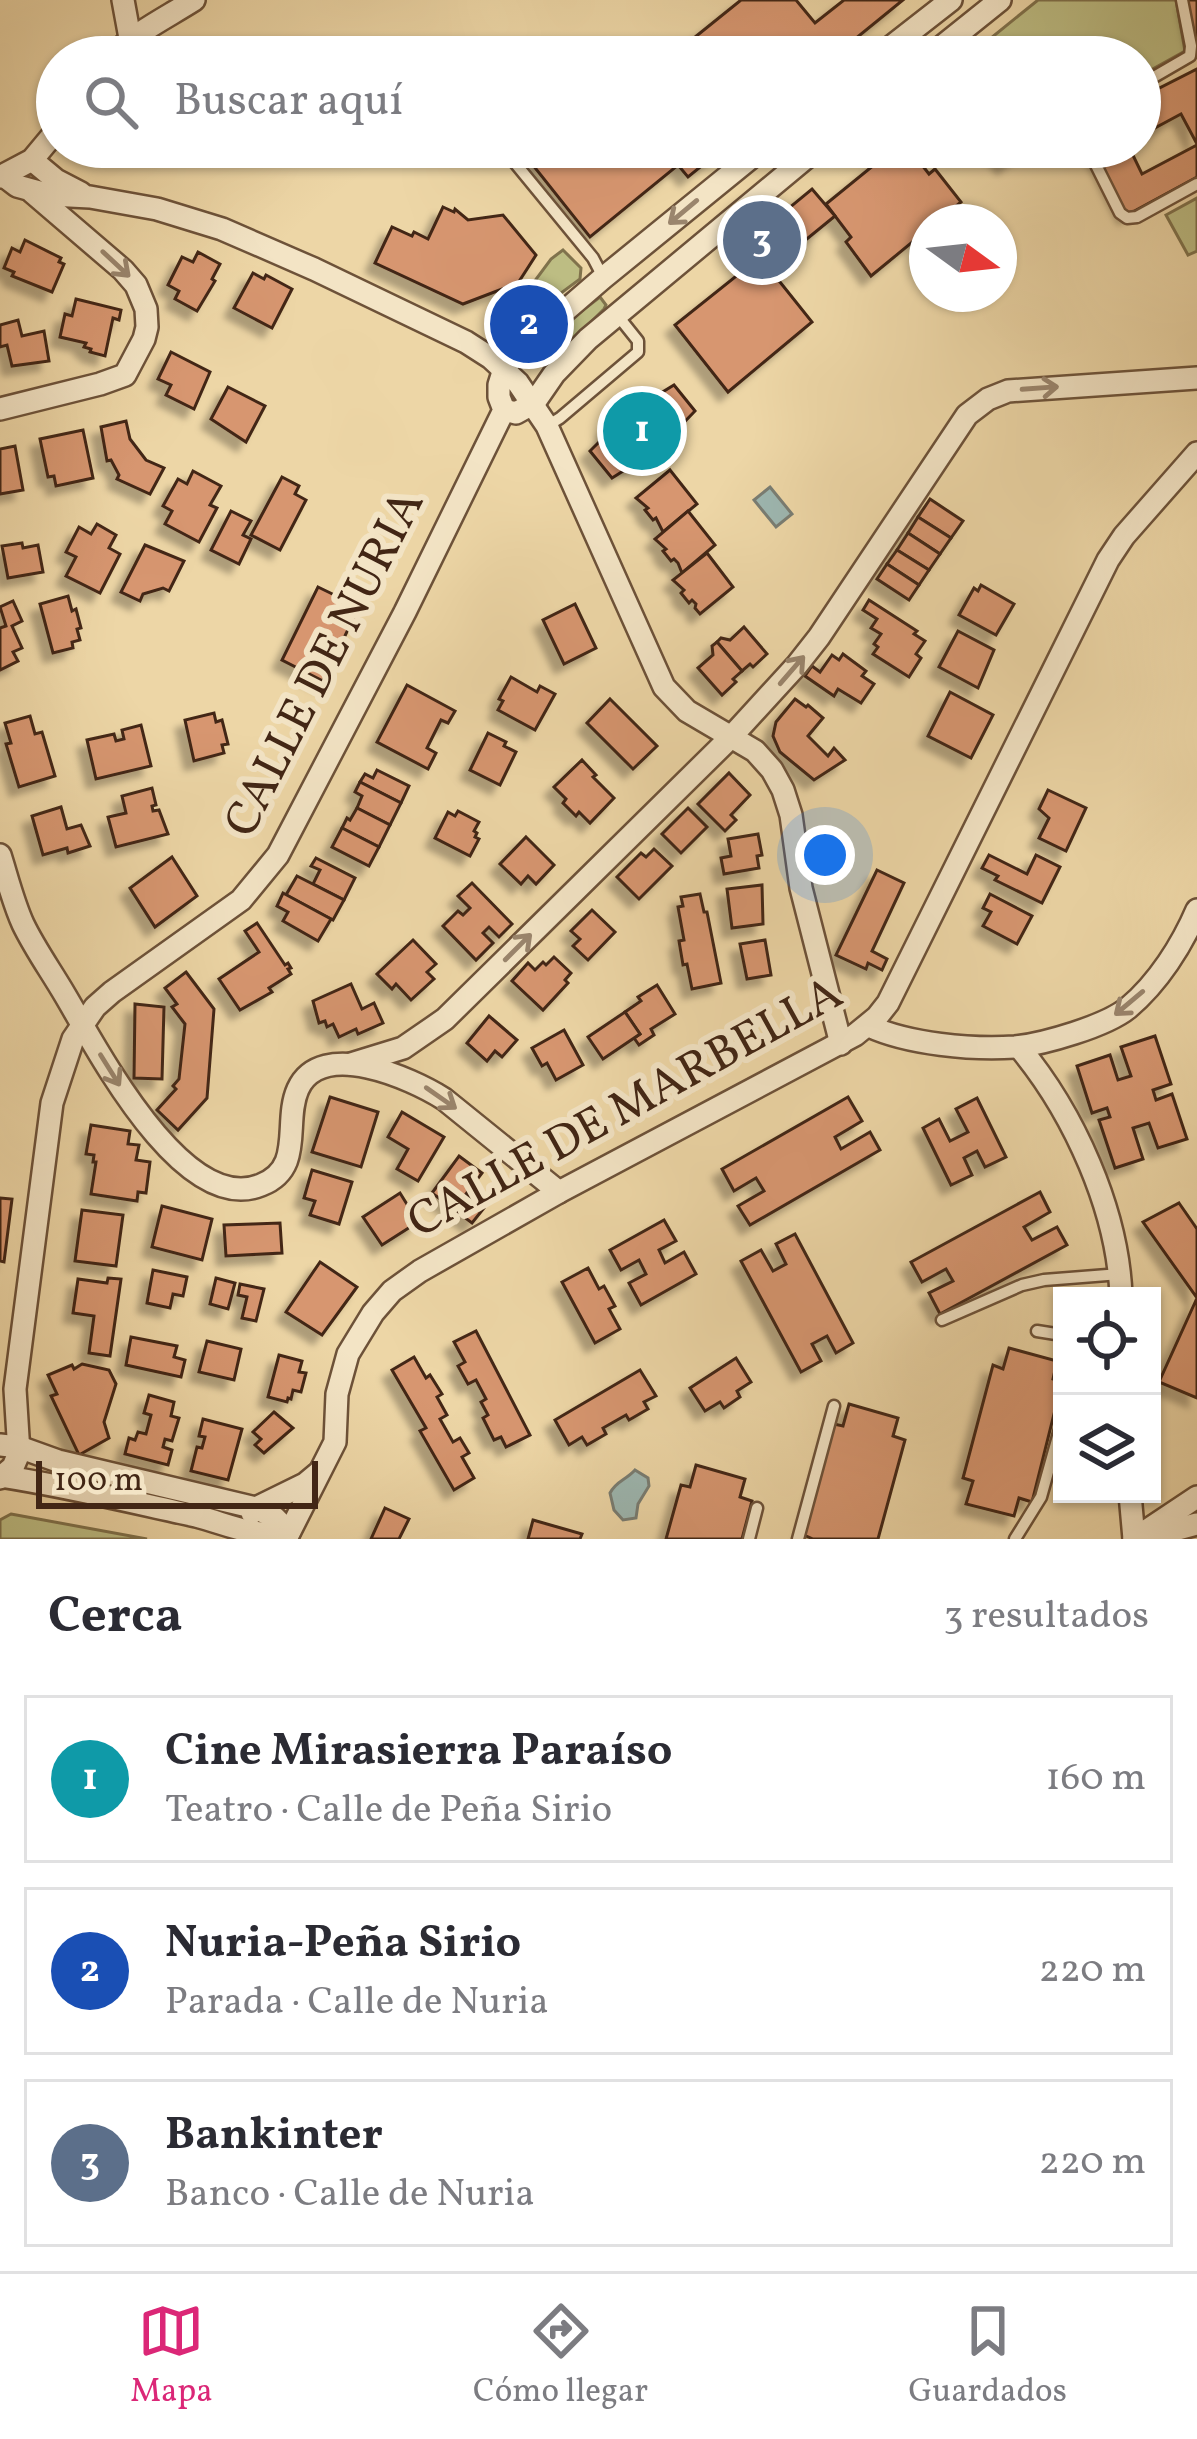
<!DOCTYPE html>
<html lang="es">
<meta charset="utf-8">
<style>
body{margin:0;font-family:Vollkorn,serif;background:#f2f2f3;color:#2b2b33}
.controls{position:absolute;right:36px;bottom:36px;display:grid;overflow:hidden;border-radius:0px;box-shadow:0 3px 9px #0004}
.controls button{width:108px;height:108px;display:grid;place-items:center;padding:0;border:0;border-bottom:3px solid #e1e1e2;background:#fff;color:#2b2b33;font:60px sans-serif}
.compass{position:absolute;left:909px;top:204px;width:108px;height:108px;border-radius:50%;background:#fff;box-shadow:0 3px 9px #0004;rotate:105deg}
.scale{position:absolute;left:36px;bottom:30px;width:282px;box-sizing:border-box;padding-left:12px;border:6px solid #422615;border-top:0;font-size:33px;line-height:42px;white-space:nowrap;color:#422615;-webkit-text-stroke:9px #f3e4c5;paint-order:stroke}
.you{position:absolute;left:825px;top:855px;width:42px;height:42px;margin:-30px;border:9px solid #fff;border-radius:50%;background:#1a73e8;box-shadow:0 0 0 18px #1a73e833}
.badge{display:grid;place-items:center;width:78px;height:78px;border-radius:50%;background:#db2777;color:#fff;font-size:39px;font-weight:700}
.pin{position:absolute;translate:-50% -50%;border:6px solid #fff;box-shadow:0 3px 12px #0006}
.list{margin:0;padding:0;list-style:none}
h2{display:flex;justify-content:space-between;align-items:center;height:156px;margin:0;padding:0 48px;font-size:51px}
h2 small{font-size:39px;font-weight:400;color:#7c7c81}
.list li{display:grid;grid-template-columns:78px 1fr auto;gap:36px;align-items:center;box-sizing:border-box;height:168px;margin:0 24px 24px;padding:0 24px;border:3px solid #e1e1e2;border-radius:0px}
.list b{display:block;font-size:45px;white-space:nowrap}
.list p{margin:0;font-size:39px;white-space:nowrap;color:#7c7c81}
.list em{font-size:39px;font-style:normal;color:#7c7c81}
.icon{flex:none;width:66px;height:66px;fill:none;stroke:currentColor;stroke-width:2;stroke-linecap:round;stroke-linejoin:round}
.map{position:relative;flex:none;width:1197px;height:1539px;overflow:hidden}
.search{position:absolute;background:#fff;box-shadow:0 3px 9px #0004;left:36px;right:36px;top:36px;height:132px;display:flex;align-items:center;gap:30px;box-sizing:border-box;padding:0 42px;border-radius:66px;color:#7c7c81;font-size:45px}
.sheet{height:732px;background:#fff}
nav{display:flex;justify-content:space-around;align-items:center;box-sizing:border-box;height:168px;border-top:3px solid #e1e1e2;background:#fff;font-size:33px;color:#7c7c81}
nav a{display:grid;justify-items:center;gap:6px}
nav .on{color:#db2777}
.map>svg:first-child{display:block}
</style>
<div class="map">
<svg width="1197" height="1539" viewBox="0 0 1197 1539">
<defs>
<filter id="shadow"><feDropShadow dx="-9" dy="9" stdDeviation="3" flood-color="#0004"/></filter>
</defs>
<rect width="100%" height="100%" fill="#edd6a6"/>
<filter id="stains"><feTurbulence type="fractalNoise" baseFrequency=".00167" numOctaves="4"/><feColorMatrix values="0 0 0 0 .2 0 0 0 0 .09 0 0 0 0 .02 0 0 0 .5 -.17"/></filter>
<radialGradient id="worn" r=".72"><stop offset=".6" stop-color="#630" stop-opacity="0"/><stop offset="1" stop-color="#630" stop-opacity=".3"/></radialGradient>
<g fill="#bdbd83" stroke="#80724c" stroke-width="3">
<path d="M1038,0H1176L1185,51L1140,76V57H1005L991,38Z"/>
<path d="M1197,198V251L1188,255L1166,215Z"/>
<path d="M563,250L581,268L580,279L541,308L528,290L551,259Z"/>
<path d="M600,297L606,305L604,309L572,341L561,338L559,333L562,326Z"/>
<path d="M11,1514L147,1539H0V1520Z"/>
</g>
<g fill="#9db7b1" stroke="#797d73" stroke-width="3">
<path d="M770,487L792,514L776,527L754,500Z"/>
<path d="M635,1470L648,1478L649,1486L638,1504L636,1518L623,1520L614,1510L610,1493C616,1481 626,1480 635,1470Z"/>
</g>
<g fill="#d79670" stroke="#422615" stroke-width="3" filter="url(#shadow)">
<path d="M741,0H796L815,23L844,0H903L833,57L824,48L813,57H685L679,50Z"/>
<path d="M1187,0H1197V50Z"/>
<path d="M1197,69V144L1181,114L1140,136V98Z"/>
<path d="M1197,145V177L1127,215L1092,147H1129L1142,174Z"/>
<path d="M552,147H725L688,177L678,165L590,237L532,164Z"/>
<path d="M896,147H908L929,174L935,169L961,202L937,222H927V230L871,276L846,242L851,237L826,204Z"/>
<path d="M991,147H1029L1006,165Z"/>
<path d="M812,189L835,216L770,269L749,241Z"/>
<path d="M443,207L454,212L455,209L468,220L503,215L536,255L518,283L463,304L375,263L392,227L412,236L414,232L428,239Z"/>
<path d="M25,240L61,258L59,262L64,264L52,292L12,276L14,272L4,268L12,248L20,252Z"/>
<path d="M198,252L220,264L212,279L215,281L197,311L175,299L179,291L168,285L182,257L193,262Z"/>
<path d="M760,257L812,322L728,392L675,325Z"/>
<path d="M253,273L264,279L266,275L292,289L272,328L234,308Z"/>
<path d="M76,299L121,310L119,320L113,318L105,356L90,352L91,349L84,347L86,343L60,337L65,314L72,316Z"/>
<path d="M18,320L22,336L44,331L49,361L12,366L7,345L0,347V325Z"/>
<path d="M171,352L210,372L194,409L166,395L171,385L158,379Z"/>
<path d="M674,385L695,411L666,441L663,438L661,448L657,452L644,451L647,456L612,478L590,451L609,432L606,429L615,420L618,422L649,395L651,399Z"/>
<path d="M228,387L265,406L246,442L211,419Z"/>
<path d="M126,421L130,439L146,460L164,468L150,494L117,479L119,475L111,460L107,461L101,427Z"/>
<path d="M83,430L93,478L56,486L54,476L48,477L40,439Z"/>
<path d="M15,446L23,490L0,494V449Z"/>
<path d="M670,470L697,504L663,532L656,518L653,520L645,510L648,508L636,498Z"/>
<path d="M193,471L221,486L210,505L217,508L199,542L165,524L172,511L163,506L178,479L187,484Z"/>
<path d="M282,477L299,486L295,494L306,500L280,550L251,535Z"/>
<path d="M930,499L963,521L951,538L918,517Z"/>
<path d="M231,511L251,521L243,535L251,539L239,564L211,550Z"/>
<path d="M688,511L715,545L682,573L678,563L674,559L671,561L663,551L666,549L655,539Z"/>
<path d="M918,517L951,538L940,554L908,533Z"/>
<path d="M97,524L116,535L109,548L120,554L100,593L66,576L76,557L66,552L79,527L91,534Z"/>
<path d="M908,533L940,554L929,570L897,550Z"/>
<path d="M22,543L23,548L38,545L43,572L8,578L2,546Z"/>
<path d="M145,545L184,561L169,591L163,588L143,594L140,601L121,592Z"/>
<path d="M897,550L929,570L919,585L887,564Z"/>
<path d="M707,553L733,587L700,614L695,608L696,604L692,600L689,603L681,593L684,590L673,580Z"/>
<path d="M887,564L919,585L909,600L877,579Z"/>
<path d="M981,585L1014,604L996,635L959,615L974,588L978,591Z"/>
<path d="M318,587L359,607L323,681L282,660Z"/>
<path d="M68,596L72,611L76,609L81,628L77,629L80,640L72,642L73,648L53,653L40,604Z"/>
<path d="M869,600L917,631L914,634L925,641L916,654L921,658L909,677L873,654L878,647L874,644L881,634L871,628L877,619L863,610Z"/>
<path d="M13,601L22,621L12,626L22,648L13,652L18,661L0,670V628L6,626L0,607Z"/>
<path d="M575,604L596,648L564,664L543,620Z"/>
<path d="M744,627L767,654L753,667L750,664L742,671L717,642L721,638L730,640Z"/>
<path d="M958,631L994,650L978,688L939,667Z"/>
<path d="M717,642L742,671L733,679L736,682L722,695L698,668L713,655L712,646Z"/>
<path d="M843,654L866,671L862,676L874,684L861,703L838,689L834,696L805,676L812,666L820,672L832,655L839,660Z"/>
<path d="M511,677L537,692L540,686L555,694L535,730L498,710L503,701L499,699Z"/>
<path d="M407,685L455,711L448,723L441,720L427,748L436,753L428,769L377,742Z"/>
<path d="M950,692L993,715L971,758L928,736Z"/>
<path d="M610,699L657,746L633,769L587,723Z"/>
<path d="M795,699L806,707L808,705L823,718L808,736L828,756L834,748L845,760L814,780L780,752L773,736L776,722Z"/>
<path d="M214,713L216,722L222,720L228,744L222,745L224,753L194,761L185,720Z"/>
<path d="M30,716L35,734L42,732L55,776L19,787L6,744L11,743L5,723Z"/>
<path d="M141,725L151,766L96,779L87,740L114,734L116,741L124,739L122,730Z"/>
<path d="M488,733L506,742L504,746L516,752L500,785L470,770Z"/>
<path d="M582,760L596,775L593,777L614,798L590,823L579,812L576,816L563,803L566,799L554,787Z"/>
<path d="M377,770L409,786L401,803L360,782L365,774L373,778Z"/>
<path d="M729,773L750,795L731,815L736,820L725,831L698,804Z"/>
<path d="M360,782L401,803L390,825L357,808L362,796L355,792Z"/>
<path d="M152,788L156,805L152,806L153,811L159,810L168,834L116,847L108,817L126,813L122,796Z"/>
<path d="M1048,790L1086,808L1066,851L1039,838L1049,818L1039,809Z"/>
<path d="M61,807L67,829L81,825L90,846L68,853L67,848L43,855L32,816Z"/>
<path d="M357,808L390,825L379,847L342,828L347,818L350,820Z"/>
<path d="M688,808L707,827L681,853L662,834Z"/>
<path d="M458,811L479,822L474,831L477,833L475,837L479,839L470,856L435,838L448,812L455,816Z"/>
<path d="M342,828L379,847L369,866L332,847Z"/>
<path d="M758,834L762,855L757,856L759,868L724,874L721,858L731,856L728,839Z"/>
<path d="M526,837L554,865L536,884L528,876L521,884L500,864Z"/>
<path d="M654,849L672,866L639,899L617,877L641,853L646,857Z"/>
<path d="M989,855L1027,874L1036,855L1060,867L1042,903L995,880L998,876L982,868Z"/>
<path d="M172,857L197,896L155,927L130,888Z"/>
<path d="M316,858L355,878L344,900L313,884L320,870L311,866Z"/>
<path d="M877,870L904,883L872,951L887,959L882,970L868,963L866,969L836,955Z"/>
<path d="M297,876L344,900L333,920L286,895Z"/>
<path d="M472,883L512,924L499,937L489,927L483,933L493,943L476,960L443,926L458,911L463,915L470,908L458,896Z"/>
<path d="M762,885L763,924L732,928L727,889Z"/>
<path d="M283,893L331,919L318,941L283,921L288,912L277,906Z"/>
<path d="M700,894L704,912H707L721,983L692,989L687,964L683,965L679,941L684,940L678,907L683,906L681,897Z"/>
<path d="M990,894L1032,916L1017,944L983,926L991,912L983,908Z"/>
<path d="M592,910L615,932L588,960L573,946L580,939L571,931Z"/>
<path d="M257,923L285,965L288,963L291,968L288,969L291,974L269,988L272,992L240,1010L219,979L259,952L245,931Z"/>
<path d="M413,940L436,964L427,972L434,979L411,1000L396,984L392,989L377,974Z"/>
<path d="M765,940L771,975L747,979L740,944Z"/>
<path d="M554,957L571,973L565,980L568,983L543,1010L512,981L528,963L535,970L543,962L546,965Z"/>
<path d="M186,972L214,1009L207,1098L178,1130L157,1110L176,1089L173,1086L179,1079L185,1024L172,1007L177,1004L165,988Z"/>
<path d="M351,984L362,1009L374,1003L383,1023L358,1034L356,1029L339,1037L333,1024L327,1027L325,1021L319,1023L313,1001Z"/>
<path d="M657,985L675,1014L651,1029L654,1035L639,1045L634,1038L640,1034L625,1012L641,1001L638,997Z"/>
<path d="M135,1004L164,1007L162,1079L134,1078Z"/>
<path d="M625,1012L640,1034L603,1059L588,1037Z"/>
<path d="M489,1016L517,1040L502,1057L495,1051L487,1061L467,1043Z"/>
<path d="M564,1030L583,1065L556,1080L547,1063L542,1066L532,1048Z"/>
<path d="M1155,1036L1171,1084L1153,1090L1156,1100L1172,1094L1187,1139L1158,1148L1149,1123L1133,1128L1143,1159L1115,1168L1099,1120L1110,1117L1107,1108L1092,1113L1077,1066L1110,1055L1118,1080L1131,1076L1121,1047Z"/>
<path d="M330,1097L378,1112L361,1167L312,1152Z"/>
<path d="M848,1097L862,1121L835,1137L841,1149L870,1132L880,1150L750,1225L738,1206L764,1191L756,1178L734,1191L722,1169Z"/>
<path d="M977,1098L1006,1157L985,1167L977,1151L964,1158L972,1175L951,1185L923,1128L939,1119L950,1141L968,1132L956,1109Z"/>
<path d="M402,1112L444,1137L418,1181L397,1169L408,1149L388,1137Z"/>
<path d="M91,1125L130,1131L128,1144L139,1145L136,1160L150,1162L146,1193L138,1192L137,1201L91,1194L96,1162H93L94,1155L86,1154Z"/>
<path d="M459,1156L482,1173L466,1194L484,1208L472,1223L432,1193Z"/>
<path d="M312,1170L352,1182L339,1224L310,1215L315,1201L304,1198Z"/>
<path d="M1040,1192L1050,1212L1024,1227L1032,1240L1057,1227L1067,1245L940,1314L929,1293L953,1281L946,1269L922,1282L911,1262Z"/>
<path d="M400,1193L418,1222L382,1245L363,1217Z"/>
<path d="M0,1198L12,1199L4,1262L0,1261Z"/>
<path d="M1179,1203L1197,1229V1398L1159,1382L1197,1298L1143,1222Z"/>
<path d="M162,1206L212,1219L202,1260L152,1247Z"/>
<path d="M82,1210L123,1215L116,1266L75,1261Z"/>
<path d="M664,1220L676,1241L659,1250L665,1263L684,1252L696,1274L641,1305L629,1283L646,1274L639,1260L621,1270L610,1250Z"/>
<path d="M280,1223L282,1253L226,1256L224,1225Z"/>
<path d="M795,1234L853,1343L836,1353L827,1336L812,1344L821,1361L801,1372L741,1261L761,1250L773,1271L786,1264L776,1244Z"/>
<path d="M320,1262L357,1287L322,1335L286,1312Z"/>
<path d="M588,1268L599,1289L604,1286L615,1306L609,1309L620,1329L595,1343L562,1282Z"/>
<path d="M153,1270L187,1277L183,1296L173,1294L170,1308L147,1303Z"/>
<path d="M108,1278L121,1279L110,1356L89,1353L94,1316L73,1313L78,1279L107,1283Z"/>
<path d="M216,1278L235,1283L228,1309L210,1304Z"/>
<path d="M240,1284L264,1289L256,1321L242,1318L247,1297L238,1295Z"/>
<path d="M476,1331L530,1435L506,1447L501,1437L494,1440L483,1418L488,1415L481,1402L486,1399L476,1380L468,1384L458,1366L465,1362L454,1342Z"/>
<path d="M131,1337L177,1346L174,1357L185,1360L181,1377L126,1365Z"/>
<path d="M207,1341L241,1349L234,1380L199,1372Z"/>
<path d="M1009,1348L1057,1361L1053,1379L1062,1382L1032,1502L1019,1498L1014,1516L966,1504L973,1481L963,1478L993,1365L1003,1369Z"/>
<path d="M279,1355L302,1361L299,1372L306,1373L301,1392L293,1390L291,1399L288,1398L287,1402L268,1397Z"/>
<path d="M414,1357L426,1378L430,1375L442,1394L437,1397L447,1415L440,1419L453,1442L460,1438L469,1453L462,1457L474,1478L454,1490L420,1431L426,1428L392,1370Z"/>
<path d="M736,1358L751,1382L737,1391L740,1397L724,1408L720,1402L705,1411L690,1388Z"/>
<path d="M82,1364L109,1370L116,1384L104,1422L109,1438L79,1455L51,1396L57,1394L48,1375L72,1365L74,1369Z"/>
<path d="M640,1370L656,1396L644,1402L648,1409L629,1420L626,1415L603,1428L606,1434L587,1445L582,1437L569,1445L555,1420Z"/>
<path d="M149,1395L174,1402L171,1416L179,1418L172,1441L165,1439L163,1447L172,1450L168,1465L125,1454L129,1438L135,1440L138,1432L146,1434L151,1415L144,1413Z"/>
<path d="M849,1404L898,1418L893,1436L905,1440L878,1539H813L804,1535L834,1424L843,1426Z"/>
<path d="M274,1412L293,1428L264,1453L255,1445L261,1439L253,1432Z"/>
<path d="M203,1419L242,1429L228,1480L191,1471L197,1447L202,1448L205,1437L199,1436Z"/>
<path d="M696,1465L745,1479L740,1497L752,1501L742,1539H666L681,1485L690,1487Z"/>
<path d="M385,1508L409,1519L399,1539H371Z"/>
<path d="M533,1520L582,1534L580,1539H528Z"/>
</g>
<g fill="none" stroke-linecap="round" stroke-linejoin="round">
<g stroke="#6d5239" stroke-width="15">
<g id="lane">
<path d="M1140,85L1190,56L1191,46L1182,0"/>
<path d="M502,147L593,258L603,277"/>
<path d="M1087,147L1120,213L1127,218L1137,217L1197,184"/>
<path d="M547,426L560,418L638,352V341L618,316"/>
<path d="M942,1320L1022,1285L1044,1280L1120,1274"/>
<path d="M1037,1331L1062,1335"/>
<path d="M749,1539L757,1508"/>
<path d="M798,1539L834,1406"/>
<path d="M1015,1539L1041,1497L1062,1422"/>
</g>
</g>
<g stroke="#6d5239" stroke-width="26">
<g id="street">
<path d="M123,0L130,38"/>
<path d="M111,57C136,32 164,19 194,0"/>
<path d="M878,57L951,0"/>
<path d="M929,57L1000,0"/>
<path d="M32,160L56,180L81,193"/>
<path d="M4,176L17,186L50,195L90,197L157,209L222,229L314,269L466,342L491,358L518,383L547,426L664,687L687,711L755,751L772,770L783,790L791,815L801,888L841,1044"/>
<path d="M0,177L32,160L57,130"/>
<path d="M0,409L100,384L125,375L144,339L147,327L146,309L136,285L123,270L32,192"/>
<path d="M504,410L516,413L534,403L554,374L588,339L819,147"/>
<path d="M0,855C7,877 13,902 23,924C35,949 51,971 65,995C96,1047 183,1217 261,1185C305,1168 283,1122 298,1089C321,1038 411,1078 444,1099L559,1192"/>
<path d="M869,1026C908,1044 972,1050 1015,1047C1044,1044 1106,1026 1128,1008C1158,983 1182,945 1197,910"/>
<path d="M1019,1047C1074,1113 1118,1210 1121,1296"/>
<path d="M351,1064L403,1048L445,1019L732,736L797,665L819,637L967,415L988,399L1008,391L1197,378"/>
<path d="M0,1445L19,1447L58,1461L256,1508L275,1518L289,1532"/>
<path d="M0,1476C66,1486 131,1502 196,1516C228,1524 256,1539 289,1532"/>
<path d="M0,1478L13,1467L19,1453L15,1389L52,1103L73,1039L95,1007L112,992L241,900L278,855L405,612L504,410L499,397V385L504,369L515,354L603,278L764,147"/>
<path d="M1130,1494L1134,1539"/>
<path d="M252,1513L256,1508L305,1484L317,1474"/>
<path d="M1144,1538L1197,1524"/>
<path d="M286,1539L335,1442L337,1394L348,1354L373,1313L392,1291L420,1271L559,1192L855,1035L877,1017L888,1003L1108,560L1124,536L1197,453"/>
<path d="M1134,1539L1197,1497"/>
</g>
</g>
<use href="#lane" stroke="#f3e4c5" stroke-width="10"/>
<use href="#street" stroke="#f3e4c5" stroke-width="21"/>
</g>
<defs><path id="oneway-shaft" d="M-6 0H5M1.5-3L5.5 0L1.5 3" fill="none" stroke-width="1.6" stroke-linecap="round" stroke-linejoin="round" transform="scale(3)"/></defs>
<g stroke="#9a856d">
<use href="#oneway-shaft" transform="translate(683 212) rotate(140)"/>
<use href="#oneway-shaft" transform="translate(116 264) rotate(43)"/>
<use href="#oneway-shaft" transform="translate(1040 388) rotate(-4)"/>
<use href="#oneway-shaft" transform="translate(792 670) rotate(-49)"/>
<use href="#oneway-shaft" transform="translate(518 947) rotate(-45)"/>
<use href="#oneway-shaft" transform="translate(1129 1003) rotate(140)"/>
<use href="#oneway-shaft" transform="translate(110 1070) rotate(58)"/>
<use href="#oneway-shaft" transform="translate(441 1098) rotate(35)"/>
</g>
<g text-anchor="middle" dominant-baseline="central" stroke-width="12" stroke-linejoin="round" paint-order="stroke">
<g font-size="48" fill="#422615" stroke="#f3e4c5">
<text transform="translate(326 664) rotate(-63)">CALLE DE NURIA</text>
<text transform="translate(626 1109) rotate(-29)">CALLE DE MARBELLA</text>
</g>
</g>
<rect width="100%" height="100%" filter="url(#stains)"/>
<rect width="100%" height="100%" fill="url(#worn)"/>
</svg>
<div class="controls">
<button><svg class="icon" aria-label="locate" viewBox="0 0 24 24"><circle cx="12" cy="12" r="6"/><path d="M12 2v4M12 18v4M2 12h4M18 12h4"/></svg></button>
<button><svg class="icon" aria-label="layers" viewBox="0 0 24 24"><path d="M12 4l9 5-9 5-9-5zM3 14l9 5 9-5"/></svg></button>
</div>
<svg class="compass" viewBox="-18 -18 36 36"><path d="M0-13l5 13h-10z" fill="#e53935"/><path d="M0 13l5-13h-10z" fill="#7c7c81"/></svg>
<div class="scale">100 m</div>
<div class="you"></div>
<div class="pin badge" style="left:642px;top:431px;background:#0f9aa8">1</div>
<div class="pin badge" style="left:529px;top:324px;background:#1a4fb4">2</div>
<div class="pin badge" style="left:762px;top:240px;background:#5c6f8a">3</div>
<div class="search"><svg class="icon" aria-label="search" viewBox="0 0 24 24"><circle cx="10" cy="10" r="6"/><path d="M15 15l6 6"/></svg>Buscar aquí</div>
</div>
<section class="sheet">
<h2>Cerca<small>3 resultados</small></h2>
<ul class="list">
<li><span class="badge" style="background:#0f9aa8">1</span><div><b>Cine Mirasierra Paraíso</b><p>Teatro · Calle de Peña Sirio</p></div><em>160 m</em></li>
<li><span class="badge" style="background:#1a4fb4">2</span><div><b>Nuria-Peña Sirio</b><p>Parada · Calle de Nuria</p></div><em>220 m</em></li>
<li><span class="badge" style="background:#5c6f8a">3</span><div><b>Bankinter</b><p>Banco · Calle de Nuria</p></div><em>220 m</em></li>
</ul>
</section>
<nav>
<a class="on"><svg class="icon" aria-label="map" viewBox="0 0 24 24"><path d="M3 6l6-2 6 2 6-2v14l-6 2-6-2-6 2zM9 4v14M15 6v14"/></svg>Mapa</a>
<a><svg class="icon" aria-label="directions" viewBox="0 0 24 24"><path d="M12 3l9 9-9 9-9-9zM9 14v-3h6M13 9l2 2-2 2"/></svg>Cómo llegar</a>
<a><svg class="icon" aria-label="saved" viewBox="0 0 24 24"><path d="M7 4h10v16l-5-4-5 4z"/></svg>Guardados</a>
</nav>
